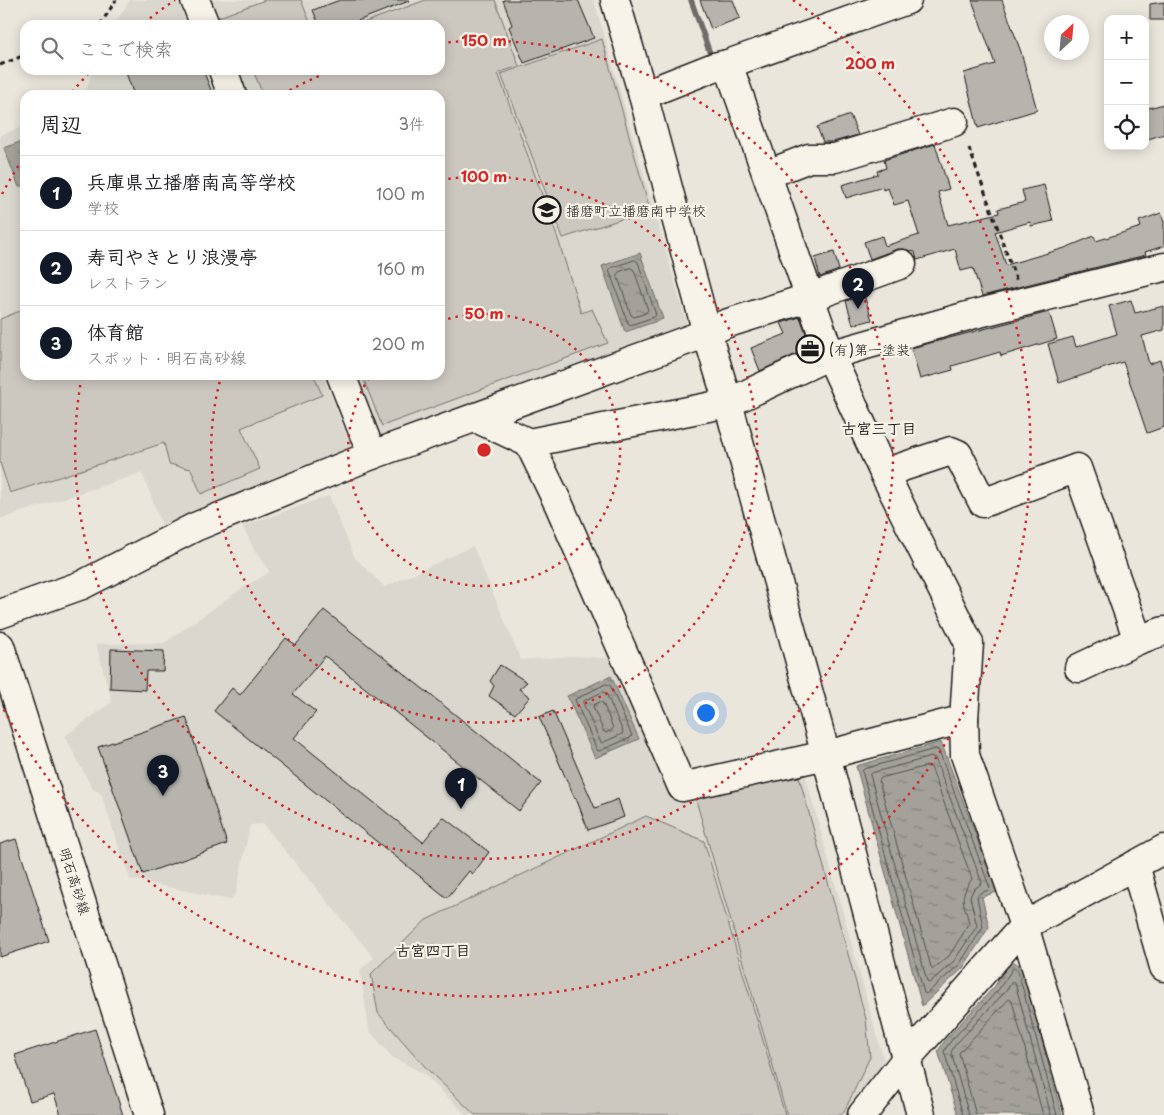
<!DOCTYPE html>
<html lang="ja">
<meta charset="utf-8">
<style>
body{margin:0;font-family:"Playpen Sans","Klee One",sans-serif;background:#f2f2f2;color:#202124}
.controls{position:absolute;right:15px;top:15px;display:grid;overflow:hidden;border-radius:10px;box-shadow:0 2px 12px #0003}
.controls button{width:45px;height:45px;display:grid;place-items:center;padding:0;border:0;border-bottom:1px solid #e0e0e0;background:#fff;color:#202124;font:25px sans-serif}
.compass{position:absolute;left:1044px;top:15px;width:45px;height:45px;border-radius:50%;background:#fff;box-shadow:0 2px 12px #0003;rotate:26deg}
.you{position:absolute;left:705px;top:712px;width:18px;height:18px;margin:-12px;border:4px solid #fff;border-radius:50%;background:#1a73e8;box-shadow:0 0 0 8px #1a73e833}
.badge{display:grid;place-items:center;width:32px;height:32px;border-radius:50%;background:#111827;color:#fff;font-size:16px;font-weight:700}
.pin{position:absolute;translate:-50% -41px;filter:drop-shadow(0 1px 2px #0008)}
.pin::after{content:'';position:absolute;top:26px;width:18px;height:15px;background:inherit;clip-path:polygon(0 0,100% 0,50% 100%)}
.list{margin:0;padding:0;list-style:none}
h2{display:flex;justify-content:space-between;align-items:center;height:65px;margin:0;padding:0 20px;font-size:21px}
h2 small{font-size:16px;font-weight:400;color:#757577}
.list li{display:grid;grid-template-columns:32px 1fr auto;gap:15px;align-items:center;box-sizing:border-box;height:75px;padding:0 20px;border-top:1px solid #e0e0e0}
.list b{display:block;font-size:19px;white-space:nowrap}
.list p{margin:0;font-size:16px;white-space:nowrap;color:#757577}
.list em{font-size:16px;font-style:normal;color:#757577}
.icon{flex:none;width:28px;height:28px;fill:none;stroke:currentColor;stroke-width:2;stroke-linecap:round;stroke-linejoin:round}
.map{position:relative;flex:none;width:1164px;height:1115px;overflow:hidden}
.search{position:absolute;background:#fff;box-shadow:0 2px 12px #0003;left:20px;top:20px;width:425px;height:55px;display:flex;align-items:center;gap:12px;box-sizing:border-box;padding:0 18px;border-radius:15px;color:#757577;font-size:19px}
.panel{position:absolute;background:#fff;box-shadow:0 2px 12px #0003;left:20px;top:90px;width:425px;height:290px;border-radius:15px}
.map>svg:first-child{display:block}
</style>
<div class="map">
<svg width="1164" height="1115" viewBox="0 0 1164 1115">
<defs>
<pattern id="water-ripples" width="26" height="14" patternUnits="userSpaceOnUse" patternTransform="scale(1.25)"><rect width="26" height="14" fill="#a3a19a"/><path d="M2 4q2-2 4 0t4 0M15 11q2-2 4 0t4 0" fill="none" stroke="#84827d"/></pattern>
</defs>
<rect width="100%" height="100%" fill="#eae6dc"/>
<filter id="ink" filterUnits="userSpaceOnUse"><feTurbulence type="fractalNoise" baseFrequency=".02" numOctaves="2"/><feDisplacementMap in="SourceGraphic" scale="10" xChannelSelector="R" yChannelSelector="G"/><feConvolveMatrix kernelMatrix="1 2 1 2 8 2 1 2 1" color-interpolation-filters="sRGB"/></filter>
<g filter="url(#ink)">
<g fill="#dad7ce">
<path d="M130,0H177L187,25H114Z"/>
<path d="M203,0H594L687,325L376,437L352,375H440V95H241L231,70H440V25H213Z"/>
<path d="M93,70H204L214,95H85Z"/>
<path d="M25,126V375H323L354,454L210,509L162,525L142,473L0,519V135Z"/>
<path d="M329,496L355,558L385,587L473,546L521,660L573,656L619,659L679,794L803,767L885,1065L848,1115H466L423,1073L393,1058L369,1030L360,970L374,958L263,824L250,825L236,893L230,900L130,879L101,794L92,788L65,736L112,702L96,644L164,643L244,587L270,572L254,550L243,526Z"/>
</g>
<g fill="#ccc8c0" stroke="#74726e">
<path d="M265,0H301L311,25H222L219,17Z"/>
<path d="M426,0H495L519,66L498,73L558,239L581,313L592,309L608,343L382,426L362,375H440V95H263L253,70H440V25H357Z"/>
<path d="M602,39L650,210L563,238L501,74Z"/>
<path d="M25,309V375H314L322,395L241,428L260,469L201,494L191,469L169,464L164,443L10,493L0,463V319Z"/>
<path d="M799,777L866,1019L870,1057L844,1112L841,1115H787L695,797Z"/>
<path d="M646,816L704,841L785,1115H475L428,1070L378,1013L371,974L426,920Z"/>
</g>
<g fill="url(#water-ripples)" stroke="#6d6c68">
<path d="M25,140V184L19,187L4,148Z"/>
<path d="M640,253L663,319L625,332L602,266Z"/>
<path d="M611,676L639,739L595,758L567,696Z"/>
<path d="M941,742L997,892L982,897L989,927L963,968L922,1006L856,766Z"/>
<path d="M1010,961L1022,966L1062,1115H958L938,1051L946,1039L995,986Z"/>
</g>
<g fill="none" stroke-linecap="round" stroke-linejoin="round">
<g stroke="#52514e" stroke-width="1">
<path d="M635,260L638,262L656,315L654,317L630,325L628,323L609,270L611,268Z"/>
<path d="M631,268L634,270L648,310L646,313L634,317L631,315L617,275L619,272Z"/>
<path d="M606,684L610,685L632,736L630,738L599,751L597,750L575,700Z"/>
<path d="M603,692L606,693L623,732L622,734L602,743L600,741L583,703L584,701Z"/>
<path d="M600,702L603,703L613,728L612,730L606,733L604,732L593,707L594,705Z"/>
<path d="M936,749L939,751L990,888C987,893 979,890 977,897L983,927L959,965L926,994L924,993L862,771L864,769Z"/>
<path d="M932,757L935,758L982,883L973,890L970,897L977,926L954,961L929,983L927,981L870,775L872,773Z"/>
<path d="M928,766L931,767L972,879C957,900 965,902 969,924L949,956L933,969L931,967L879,781L881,778Z"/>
<path d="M963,1115L944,1051L950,1042L999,989L1013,968L1018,971L1057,1115"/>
<path d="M969,1115L951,1052L955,1045L1003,994L1013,981L1015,983L1051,1115"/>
<path d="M976,1115L959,1053L1009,999L1012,1001L1043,1115"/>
</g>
<path stroke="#6d6c68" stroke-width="5.5" d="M691,0L712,59"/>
</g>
<g fill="#b6b4ac" stroke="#1c1c1c">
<path d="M340,0H409V1L347,25H319L313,10Z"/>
<path d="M503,0H578L594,38L524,63L509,27L512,25Z"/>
<path d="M700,0H733L740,18L711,29Z"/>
<path d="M972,0H1002L1021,52L1037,110L978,128L964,73L995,64Z"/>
<path d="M1164,2V20H1150V4Z"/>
<path d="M125,70H203L213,95H134Z"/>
<path d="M1164,104V134L1145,140V109Z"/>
<path d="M850,115L858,135L833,142H823L817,127Z"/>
<path d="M935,144L949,189L938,192L948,225L999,213L998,209L1025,202L1022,190L1044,185L1053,221L1031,226L1030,222L995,232L1006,265L1065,248L1094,236L1096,241L1141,227L1139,221L1161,213L1164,222V246L1145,252L1146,255L982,296L973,268L961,271L955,249L917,260L915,252L904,249H897L870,259L864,242L882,236L885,246L919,235L908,201L894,205L888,188L883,190V187L846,198L842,185L878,174L877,171L886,168L884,160Z"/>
<path d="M834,252L839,270L820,277L815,258Z"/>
<path d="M864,295L872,320L853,325L846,301Z"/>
<path d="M1131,300L1135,313L1164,306V330L1142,336L1149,364L1160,360L1164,373V427L1147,433L1123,362L1059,383L1048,344L1073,337L1076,347L1117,334L1109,306Z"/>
<path d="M1049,312L1057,339L1001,356L1000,352L952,366L953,370L920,379L911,348Z"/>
<path d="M800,317L811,347L760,371L751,348L786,334L781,323Z"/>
<path d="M324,610L541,783L519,811L325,656L293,694L316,712L294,738L423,842L443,817L489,852L473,874L469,871L447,898L214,711L232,688L240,695L286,638L296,645Z"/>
<path d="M111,649L164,651L163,671H146L145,690L110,688Z"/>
<path d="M500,665L527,682L519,689L530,697L515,714L489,696L494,686L490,681Z"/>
<path d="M553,711L595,808L618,799L624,817L588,830L576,798L575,799L539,717Z"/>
<path d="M186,717L227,844L143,874L98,747Z"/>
<path d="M16,839L49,941L0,957V844Z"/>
<path d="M95,1029L123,1115H61L54,1094L30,1101L15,1055Z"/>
</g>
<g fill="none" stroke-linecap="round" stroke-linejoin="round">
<g stroke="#1c1c1c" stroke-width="31">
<g id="minor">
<path d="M195,0L205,25"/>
<path d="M615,0L643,95L707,333L728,403L826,755L921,1115"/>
<path d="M728,64L830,355L884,473L969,643L964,719"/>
<path d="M223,70L232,95"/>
<path d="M643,95L714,67L728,64L907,0"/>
<path d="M768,174L809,158H835L954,122"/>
<path d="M341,375L372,455"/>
<path d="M476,418L529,443L728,403L830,355L971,315L1164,267"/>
<path d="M529,443L559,505L682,787L826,755L964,719L965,755L1024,926L1080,1115"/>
<path d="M884,473L951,451L958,454L983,503L1077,468L1138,640"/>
<path d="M0,614L82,585L195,527L372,455L707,333L725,324L811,297L902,264"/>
<path d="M1079,668L1138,640L1164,631"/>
<path d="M1135,865L1164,967"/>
<path d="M862,1115L907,1058L1024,926L1164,849"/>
</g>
</g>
<g stroke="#1c1c1c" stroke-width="31">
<path id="major" d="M0,646L149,1115"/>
</g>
<g stroke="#1c1c1c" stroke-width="3" stroke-dasharray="5 4" stroke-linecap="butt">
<path d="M100,25L116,0"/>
<path d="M0,65L25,55"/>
<path d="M969,148L1017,282"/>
</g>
<use href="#minor" stroke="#f7f3e8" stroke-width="28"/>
<use href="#major" stroke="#f7f3e8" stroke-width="28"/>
</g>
</g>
<g fill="none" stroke="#d62828" stroke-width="2.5" stroke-dasharray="2.5 5">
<path d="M441 321A136 136 0 1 1 370 376"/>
<path d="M441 180A273 273 0 1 1 221 377"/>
<path d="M283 94A409 409 0 0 1 331 71M441 43A409 409 0 1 1 82 375"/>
<path d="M2 194A546 546 0 0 1 24 157M72 92A546 546 0 0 1 91 71M144 23A546 546 0 0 1 175 0M793 0A546 546 0 1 1 2 706"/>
</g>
<defs>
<g id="school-ring" transform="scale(1.4375)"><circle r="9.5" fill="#f7f3e8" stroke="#1c1c1c" stroke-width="1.5"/><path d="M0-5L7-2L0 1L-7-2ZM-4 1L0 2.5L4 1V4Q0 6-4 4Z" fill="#1c1c1c"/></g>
<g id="office-ring" transform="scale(1.4375)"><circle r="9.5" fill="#f7f3e8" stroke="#1c1c1c" stroke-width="1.5"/><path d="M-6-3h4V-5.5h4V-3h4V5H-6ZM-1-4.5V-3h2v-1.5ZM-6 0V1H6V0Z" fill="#1c1c1c"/></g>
</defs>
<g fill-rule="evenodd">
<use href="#school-ring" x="547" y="210"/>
<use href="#office-ring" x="810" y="349"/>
</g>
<g text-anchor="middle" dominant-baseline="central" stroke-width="4.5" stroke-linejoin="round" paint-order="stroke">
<g font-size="14" fill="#1c1c1c" stroke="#f7f3e8" text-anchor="start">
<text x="566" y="210">播磨町立播磨南中学校</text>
<text x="829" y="349">(有)第一塗装</text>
</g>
<g font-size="14" fill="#1c1c1c" stroke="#f7f3e8">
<text transform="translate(75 881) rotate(72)">明石高砂線</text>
</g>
<g font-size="15" font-weight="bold" fill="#1c1c1c" stroke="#f7f3e8">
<text x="879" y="427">古宮三丁目</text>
<text x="433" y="949">古宮四丁目</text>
</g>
</g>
<circle cx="484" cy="450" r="8" fill="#d62828" stroke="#f7f3e8" stroke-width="2.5"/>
<g font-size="15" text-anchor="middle" font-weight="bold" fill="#d62828" stroke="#f7f3e8" stroke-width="4.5" stroke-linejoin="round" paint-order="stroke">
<text x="484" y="46">150 m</text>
<text x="870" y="69">200 m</text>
<text x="484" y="182">100 m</text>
<text x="484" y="319">50 m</text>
</g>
</svg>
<div class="controls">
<button>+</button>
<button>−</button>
<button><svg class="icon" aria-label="locate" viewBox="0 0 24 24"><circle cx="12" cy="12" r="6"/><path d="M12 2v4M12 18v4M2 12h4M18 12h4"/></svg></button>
</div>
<svg class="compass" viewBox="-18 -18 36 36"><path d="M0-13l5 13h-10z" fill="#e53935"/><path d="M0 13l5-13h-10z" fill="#757577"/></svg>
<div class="you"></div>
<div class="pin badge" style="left:461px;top:809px">1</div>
<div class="pin badge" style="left:858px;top:309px">2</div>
<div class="pin badge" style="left:163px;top:796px">3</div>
<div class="search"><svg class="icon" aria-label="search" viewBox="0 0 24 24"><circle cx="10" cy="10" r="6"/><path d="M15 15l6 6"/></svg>ここで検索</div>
<section class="panel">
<h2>周辺<small>3件</small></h2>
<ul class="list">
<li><span class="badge">1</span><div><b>兵庫県立播磨南高等学校</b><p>学校</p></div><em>100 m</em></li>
<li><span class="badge">2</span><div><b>寿司やきとり浪漫亭</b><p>レストラン</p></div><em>160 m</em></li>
<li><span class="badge">3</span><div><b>体育館</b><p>スポット · 明石高砂線</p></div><em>200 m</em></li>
</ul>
</section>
</div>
